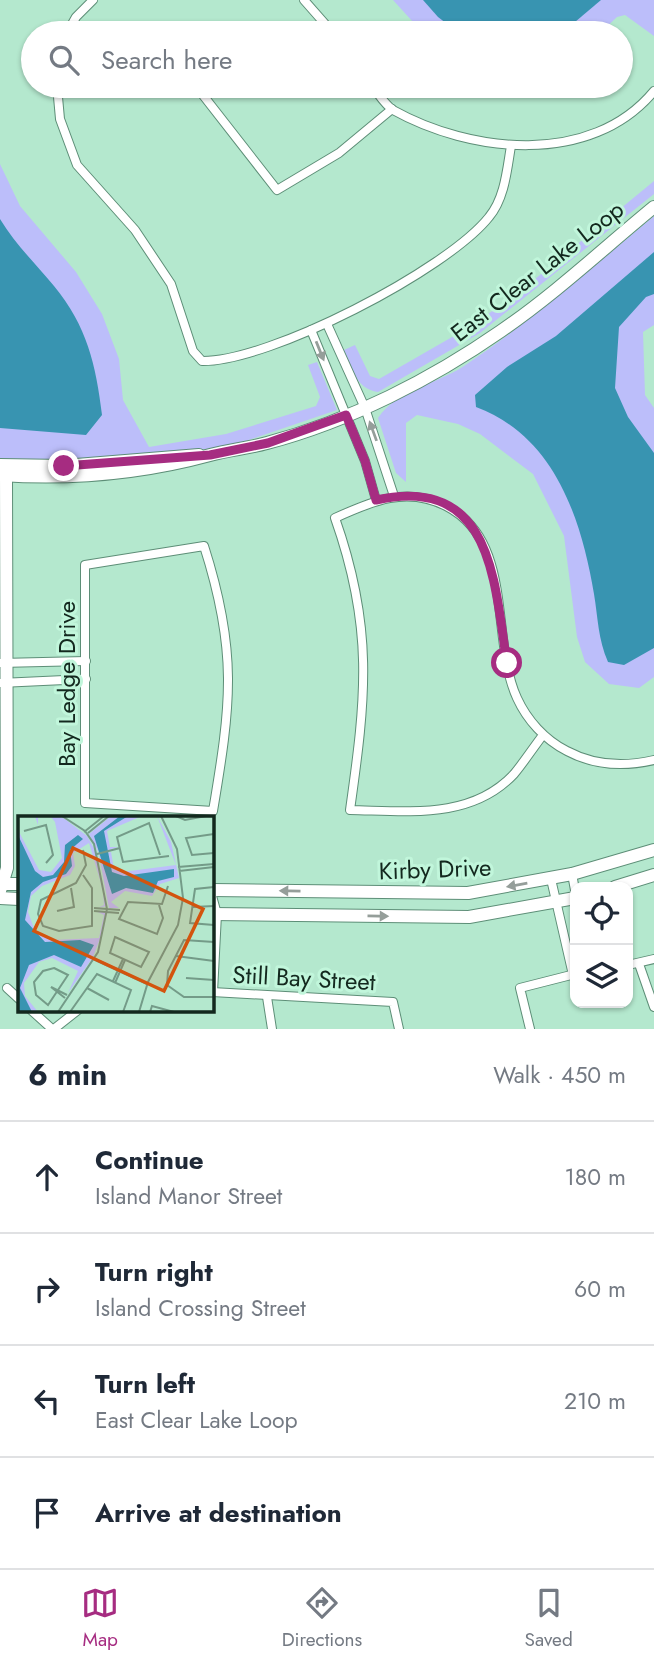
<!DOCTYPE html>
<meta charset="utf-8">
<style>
body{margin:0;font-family:Jost,sans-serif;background:#f2f2f3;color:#1f2937}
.controls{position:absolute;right:21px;bottom:21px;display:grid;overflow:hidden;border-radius:14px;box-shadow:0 2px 5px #0004}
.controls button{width:63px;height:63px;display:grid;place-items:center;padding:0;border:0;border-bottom:2px solid #e0e1e3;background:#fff;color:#1f2937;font:35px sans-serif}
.stop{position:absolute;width:21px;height:21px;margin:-16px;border:5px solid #a62c81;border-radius:50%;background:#fff}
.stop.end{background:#a62c81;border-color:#fff;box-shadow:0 2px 7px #0008}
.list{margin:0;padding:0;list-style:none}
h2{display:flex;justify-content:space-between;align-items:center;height:91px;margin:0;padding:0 28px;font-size:30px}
h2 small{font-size:23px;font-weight:400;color:#747a83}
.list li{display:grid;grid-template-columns:46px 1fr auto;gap:21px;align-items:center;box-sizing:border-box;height:112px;padding:0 28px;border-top:2px solid #e0e1e3}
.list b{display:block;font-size:26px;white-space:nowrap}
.list p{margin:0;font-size:23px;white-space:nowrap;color:#747a83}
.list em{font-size:23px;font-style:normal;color:#747a83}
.icon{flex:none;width:38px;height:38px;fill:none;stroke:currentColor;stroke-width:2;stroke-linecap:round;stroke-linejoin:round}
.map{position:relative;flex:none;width:654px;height:1029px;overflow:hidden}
.search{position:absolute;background:#fff;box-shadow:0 2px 5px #0004;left:21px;right:21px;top:21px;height:77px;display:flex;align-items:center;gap:18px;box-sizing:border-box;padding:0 24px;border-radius:38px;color:#747a83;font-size:26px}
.sheet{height:539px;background:#fff}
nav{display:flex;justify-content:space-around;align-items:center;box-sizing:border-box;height:98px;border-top:2px solid #e0e1e3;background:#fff;font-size:19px;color:#747a83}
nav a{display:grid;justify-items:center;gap:4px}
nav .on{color:#a62c81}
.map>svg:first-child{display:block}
</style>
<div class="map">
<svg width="654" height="1029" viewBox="0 0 654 1029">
<rect width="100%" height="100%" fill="#b4e8ce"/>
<g fill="#bcbefa">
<path d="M393,0H654V36L625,15L617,17L600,33H423Z"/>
<path d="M0,164L20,206L76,272L102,314L119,359L123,400L149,447L226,434L316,406L320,397L308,365L317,362L337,410L228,447L105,459L0,460Z"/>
<path d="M654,181V194L480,333L378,392C356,389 352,368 344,350L355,345L370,376L379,379L473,325L523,289Z"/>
<path d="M654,216V325L643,332L645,395L654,408V677L639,688L609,684L585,662L577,637L564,536L533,474L480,434L458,424L417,415L406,423V482L396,473L378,418C398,389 435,385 464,366C531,321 592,268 654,216Z"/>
</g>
<g fill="#3894b1">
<path d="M423,0H601L562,33H459L438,17Z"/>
<path d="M0,219C15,244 35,263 54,286C87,326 96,365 102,415L86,435L0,428Z"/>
<path d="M654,252V294L646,297L619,327L615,388L628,417L654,453V648L624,665L608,662C598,639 598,618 594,594C581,517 554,436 476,407L475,395L507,367L556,336Z"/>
</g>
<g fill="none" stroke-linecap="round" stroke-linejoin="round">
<g stroke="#5d8e77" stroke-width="10">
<g id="street">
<path d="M304,0L333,33"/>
<path d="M67,33L76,17L93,0"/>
<path d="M57,86L60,119L77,165L135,230L171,284L193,351L202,361C269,362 447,270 489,217C505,198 507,169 511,146"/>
<path d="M372,86C378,93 385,105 393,110C470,153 591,167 654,91"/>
<path d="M199,90L277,190L339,153L392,109"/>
<path d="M327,324L365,408L394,496"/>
<path d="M311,330L365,461L376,500"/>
<path d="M204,546C238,652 231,704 213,811L85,803V565Z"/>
<path d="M0,663L86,661"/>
<path d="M0,683L86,679"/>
<path d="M543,735C533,748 524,762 514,774C471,820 407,811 350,810C366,697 374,628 335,518C372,501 407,486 446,506C515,541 490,639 517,698C527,720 545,740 567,751C595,766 624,767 654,760"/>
<path d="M572,874L575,890"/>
<path d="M551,879L573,975"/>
<path d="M212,896L217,914L213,992"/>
<path d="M639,964L654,1007"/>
<path d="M628,965L654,959"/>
<path d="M7,988L19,999"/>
<path d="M212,992L393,1002L399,1029"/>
<path d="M267,997L272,1029"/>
<path d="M31,1010L52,1029"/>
<path d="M54,1029L78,1010"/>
<path d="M530,1029L520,988L575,974"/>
</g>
</g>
<g stroke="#5d8e77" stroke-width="14">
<g id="secondary">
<path d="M0,465L64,466L199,455"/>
<path d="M0,475C73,480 140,474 210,455C229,450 249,448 267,443C350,421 432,379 501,331C555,294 604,248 654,207"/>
<path d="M0,884H19"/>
<path d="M615,887L654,875"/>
<path d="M212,890L468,893L572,874L654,850"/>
<path d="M0,891L7,868L6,476L2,470"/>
<path d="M0,898L19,899"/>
<path d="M212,914L469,917L575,898"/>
</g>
</g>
<use href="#street" stroke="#fff" stroke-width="8"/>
<use href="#secondary" stroke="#fff" stroke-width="12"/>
</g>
<defs><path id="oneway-solid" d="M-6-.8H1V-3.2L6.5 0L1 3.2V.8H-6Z" transform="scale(1.75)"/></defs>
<g fill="#959e9a">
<use href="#oneway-solid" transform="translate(320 351) rotate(68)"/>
<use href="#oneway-solid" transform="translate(373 431) rotate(-110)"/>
<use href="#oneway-solid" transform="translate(517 885) rotate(170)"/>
<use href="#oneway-solid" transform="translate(290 891) rotate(-179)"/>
<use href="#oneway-solid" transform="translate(378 916) rotate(1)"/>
</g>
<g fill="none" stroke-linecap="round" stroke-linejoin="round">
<path stroke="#a62c81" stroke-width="9" d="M64,466L210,455L268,443L346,415L365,461L376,500C493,474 494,582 507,663"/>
</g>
<g text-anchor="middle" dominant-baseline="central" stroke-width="6" stroke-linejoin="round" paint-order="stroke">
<g font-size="24" fill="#13281e" stroke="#c1f6db">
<text transform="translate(537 271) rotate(-38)">East Clear Lake Loop</text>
<text transform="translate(66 684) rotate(-90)">Bay Ledge Drive</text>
<text transform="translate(435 869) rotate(-2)">Kirby Drive</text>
<text transform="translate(304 978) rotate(3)">Still Bay Street</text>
</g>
</g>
<g transform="translate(18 816)">
<rect width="196" height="196" fill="#b4e8ce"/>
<path d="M17,0H41L47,3L69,20L77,34L86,74L88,90L80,92L86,89L85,74L71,27L55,37L57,50L52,59L24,70L13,80L10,96L17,115L34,124L81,122L86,99L80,96H88L86,112L75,141L50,177L60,155L34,142L21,146L6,167L7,180L20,196H0V14L21,54L33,56L44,42L37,6L33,1H20V9ZM93,0H124L89,15L92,31H100L81,37L71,18ZM139,0L153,26L161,62L142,68L134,80L107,75L93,86L101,92H91L81,39L93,36L96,53L104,56L158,49Z" fill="#bcbefa"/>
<path d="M102,0H110L86,15L94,56L106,60L156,53V61L140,65L135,77L108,72L94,78L76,20ZM0,19L17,55L25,61L35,59L46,46L47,29L60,19L65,23L52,34L54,50L48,58L25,66L13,76L7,104L27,126L62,124L76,129L63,151L36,139L11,149L2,172L14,196H0Z" fill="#3894b1"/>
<path fill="none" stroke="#749b88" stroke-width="2" d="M158,0L167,4L188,0M6,15L28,9L35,39L28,47M66,16L86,0M70,17L91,0M196,18L168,22L174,39L196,37M79,38L102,32M142,39L131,7L99,21L105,46L151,40M160,51L196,48M161,55L196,51M65,59L74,72V110L41,115L25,110L20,98L23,84L58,67L68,49L65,34M196,71L177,73L172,107L196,109M141,89L145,102L139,118L101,103L110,86L144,88L150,70M175,91L196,90M76,92L102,94M39,95L56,91L53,72M76,95L101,97M97,121L131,136L123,151L92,137ZM158,140L196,145M75,142L128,167M75,143L129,168M36,152L50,159L30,189L18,179L16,166L25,155ZM168,162L196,164M95,165L105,143M97,167L107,144M149,169L150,155L166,124L196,126M149,169L166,181H196M69,172L91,184M47,182L33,171L49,179M40,196L80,136L89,93L76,28L67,15L44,0M52,196L79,158L113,174L105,196M121,196L130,166L160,109L165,82L159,33L143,0M132,196L134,190L156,196"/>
<path fill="#d3540e" fill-opacity="0.15" stroke="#d3540e" stroke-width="3.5" d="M55,32L185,93L146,175L16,115Z"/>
<rect width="196" height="196" fill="none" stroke="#13281e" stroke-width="3.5"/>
</g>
</svg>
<div class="controls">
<button><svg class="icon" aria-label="locate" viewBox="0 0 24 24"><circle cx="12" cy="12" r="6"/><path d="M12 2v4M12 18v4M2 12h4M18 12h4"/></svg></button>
<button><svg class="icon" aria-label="layers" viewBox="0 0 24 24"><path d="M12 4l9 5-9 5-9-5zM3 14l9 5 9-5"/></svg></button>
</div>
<div class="stop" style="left:507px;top:663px"></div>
<div class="stop end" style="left:64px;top:466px"></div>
<div class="search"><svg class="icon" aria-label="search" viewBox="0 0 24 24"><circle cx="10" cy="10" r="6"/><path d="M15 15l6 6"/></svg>Search here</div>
</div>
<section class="sheet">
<h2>6 min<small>Walk · 450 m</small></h2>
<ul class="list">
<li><svg class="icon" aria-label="ahead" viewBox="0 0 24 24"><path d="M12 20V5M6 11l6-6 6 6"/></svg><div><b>Continue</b><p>Island Manor Street</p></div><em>180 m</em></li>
<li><svg class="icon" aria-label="right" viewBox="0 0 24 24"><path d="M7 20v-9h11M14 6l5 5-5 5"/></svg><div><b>Turn right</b><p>Island Crossing Street</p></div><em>60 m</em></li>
<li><svg class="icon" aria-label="left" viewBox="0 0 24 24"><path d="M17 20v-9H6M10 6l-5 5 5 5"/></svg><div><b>Turn left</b><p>East Clear Lake Loop</p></div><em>210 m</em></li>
<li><svg class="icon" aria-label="arrive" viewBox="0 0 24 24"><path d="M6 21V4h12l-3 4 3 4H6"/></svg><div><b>Arrive at destination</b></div></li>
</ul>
</section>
<nav>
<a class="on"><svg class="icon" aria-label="map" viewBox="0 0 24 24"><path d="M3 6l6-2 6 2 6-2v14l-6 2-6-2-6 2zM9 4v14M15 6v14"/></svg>Map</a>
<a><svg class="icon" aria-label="directions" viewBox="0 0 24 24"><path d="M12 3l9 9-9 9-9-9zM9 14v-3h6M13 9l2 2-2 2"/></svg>Directions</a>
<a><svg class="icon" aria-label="saved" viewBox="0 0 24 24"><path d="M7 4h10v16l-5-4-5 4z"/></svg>Saved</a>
</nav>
